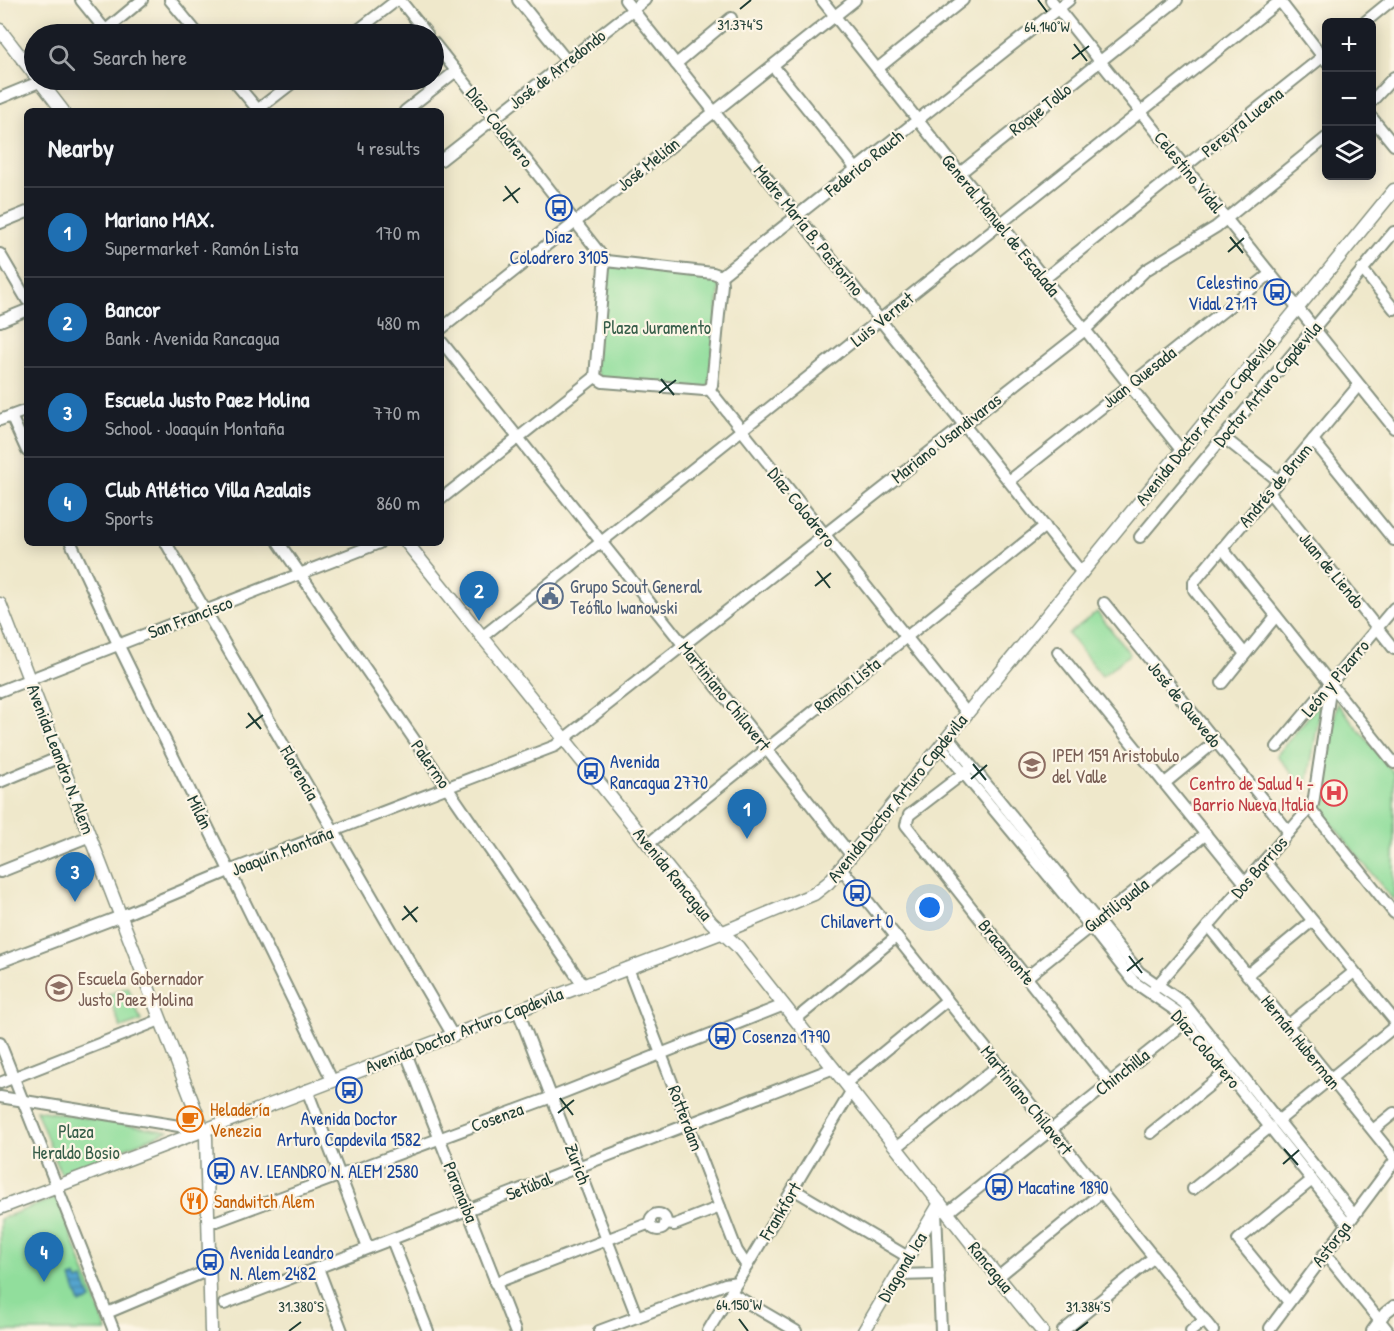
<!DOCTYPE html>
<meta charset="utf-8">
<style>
body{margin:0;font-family:"Patrick Hand",sans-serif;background:#242831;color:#f1f3f6}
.controls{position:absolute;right:18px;top:18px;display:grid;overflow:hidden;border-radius:9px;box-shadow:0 3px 15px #0003}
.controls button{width:54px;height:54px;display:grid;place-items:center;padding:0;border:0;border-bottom:2px solid #363941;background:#171b24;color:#f1f3f6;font:30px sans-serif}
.you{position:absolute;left:930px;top:908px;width:21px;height:21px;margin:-15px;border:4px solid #fff;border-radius:50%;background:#1a73e8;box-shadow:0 0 0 9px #1a73e833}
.badge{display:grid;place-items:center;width:39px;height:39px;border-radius:50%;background:#1f6fb2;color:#fff;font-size:20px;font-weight:700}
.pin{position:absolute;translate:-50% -50px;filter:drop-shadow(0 2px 3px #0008)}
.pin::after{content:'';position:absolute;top:32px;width:21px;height:18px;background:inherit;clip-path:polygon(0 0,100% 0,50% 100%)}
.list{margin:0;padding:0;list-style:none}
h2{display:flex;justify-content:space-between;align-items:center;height:78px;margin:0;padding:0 24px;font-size:26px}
h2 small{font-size:20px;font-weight:400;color:#9ea1a6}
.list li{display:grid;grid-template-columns:39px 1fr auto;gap:18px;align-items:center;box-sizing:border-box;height:90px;padding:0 24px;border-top:2px solid #363941}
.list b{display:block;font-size:22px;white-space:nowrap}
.list p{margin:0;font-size:20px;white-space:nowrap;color:#9ea1a6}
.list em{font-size:20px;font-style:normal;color:#9ea1a6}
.icon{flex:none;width:33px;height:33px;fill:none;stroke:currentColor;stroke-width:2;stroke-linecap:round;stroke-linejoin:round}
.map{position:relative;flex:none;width:1394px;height:1331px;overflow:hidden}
.search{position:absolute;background:#171b24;box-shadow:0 3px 15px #0003;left:24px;top:24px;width:420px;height:66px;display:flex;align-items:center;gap:15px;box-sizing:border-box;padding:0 21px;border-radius:33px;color:#9ea1a6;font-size:22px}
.panel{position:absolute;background:#171b24;box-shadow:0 3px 15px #0003;left:24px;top:108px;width:420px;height:438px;border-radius:9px}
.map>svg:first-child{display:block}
</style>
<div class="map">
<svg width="1394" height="1331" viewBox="0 0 1394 1331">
<defs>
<pattern id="water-rules" width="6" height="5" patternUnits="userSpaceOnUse" patternTransform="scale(1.5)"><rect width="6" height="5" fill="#55a4ce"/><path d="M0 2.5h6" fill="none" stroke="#4687a8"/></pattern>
</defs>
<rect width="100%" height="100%" fill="#fcf5e5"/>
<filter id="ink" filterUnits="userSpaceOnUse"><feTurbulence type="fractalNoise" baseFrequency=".0167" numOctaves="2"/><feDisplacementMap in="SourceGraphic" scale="12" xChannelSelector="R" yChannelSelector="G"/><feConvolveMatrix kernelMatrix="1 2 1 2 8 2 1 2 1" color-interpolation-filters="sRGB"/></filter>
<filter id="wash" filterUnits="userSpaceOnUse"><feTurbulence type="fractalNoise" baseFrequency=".008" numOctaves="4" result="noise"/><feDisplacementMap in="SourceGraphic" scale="24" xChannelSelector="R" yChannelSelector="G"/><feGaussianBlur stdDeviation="1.35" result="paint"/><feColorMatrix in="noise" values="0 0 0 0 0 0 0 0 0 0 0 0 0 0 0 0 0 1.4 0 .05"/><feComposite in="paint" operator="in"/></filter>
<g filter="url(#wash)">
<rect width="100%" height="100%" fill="#efe8cb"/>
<g fill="#91de9c" stroke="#588e68" stroke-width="1.5">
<path d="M606,261L721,276L709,389L603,382L594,368Z"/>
<path d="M1097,612L1130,654L1102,676L1068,634Z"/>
<path d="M1322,700L1306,791L1277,755Z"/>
<path d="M1337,703L1394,773V901L1319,808Z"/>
<path d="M128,987L141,1021L121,1028L108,995Z"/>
<path d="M36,1110L168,1131L61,1174Z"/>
<path d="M57,1197L107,1331H0V1219Z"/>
</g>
<path fill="url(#water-rules)" stroke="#3a7081" stroke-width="1.5" d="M76,1276L78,1281L83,1279L91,1300L80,1304L71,1278Z"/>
</g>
<g filter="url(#ink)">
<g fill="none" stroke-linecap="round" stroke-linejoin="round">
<g stroke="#879280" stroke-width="14">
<g id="minor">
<path d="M81,0L106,31"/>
<path d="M170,0L198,34"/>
<path d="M400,0L427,34"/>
<path d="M518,0L567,61"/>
<path d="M625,0L1082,573"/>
<path d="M822,0L1181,450"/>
<path d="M1051,0L1394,428"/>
<path d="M1279,0L1326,61"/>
<path d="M1365,22L1392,0"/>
<path d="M101,34L142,0"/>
<path d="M353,34L397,0"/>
<path d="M434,43L606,261"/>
<path d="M676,64L731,18"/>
<path d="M773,66L856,169"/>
<path d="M877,69L963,0"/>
<path d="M233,80L259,111"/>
<path d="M0,98L44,80"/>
<path d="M1372,101L1394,77"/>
<path d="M256,111L296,80"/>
<path d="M405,111L456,71"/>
<path d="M1372,118L1394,145"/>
<path d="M441,160L645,0"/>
<path d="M960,173L1177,0"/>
<path d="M0,223L27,212"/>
<path d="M0,254L27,300"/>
<path d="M606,261L713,273L721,276"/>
<path d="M1362,269L1394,309"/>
<path d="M721,276L1069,0"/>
<path d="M1044,279L1326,54"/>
<path d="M0,321L27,310"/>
<path d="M441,329L855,0"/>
<path d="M441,341L851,855"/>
<path d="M595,377L604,267L606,261"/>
<path d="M595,377L603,382L704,390L709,389"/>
<path d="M709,389L967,713"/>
<path d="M709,389L712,385L722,284L721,276"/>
<path d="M11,416L27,451"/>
<path d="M0,420L27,410"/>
<path d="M1223,437L1279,481"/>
<path d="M1313,440L1394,540"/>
<path d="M1009,481L1270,274"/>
<path d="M1269,492L1394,649"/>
<path d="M441,499L595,377"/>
<path d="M1140,537L1394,232"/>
<path d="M71,543L118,644L332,1080"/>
<path d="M166,543L452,1034"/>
<path d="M279,543L583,985"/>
<path d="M1222,548L1394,763"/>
<path d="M1104,603L1289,832"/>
<path d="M482,637L1281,0"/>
<path d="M1058,652L1245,883"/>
<path d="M1245,654L1194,590V582L1359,385"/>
<path d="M1222,683L1276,616"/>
<path d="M0,691L379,543"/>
<path d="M948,737L1139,972L1184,1003L1353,1214"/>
<path d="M941,746L1090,926L1134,982L1179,1013L1347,1224"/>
<path d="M1277,747L1394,608"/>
<path d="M969,769L909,815L906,825L1109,1082"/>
<path d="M0,782L60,757"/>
<path d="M1165,783L1215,742"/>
<path d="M1310,808L1394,913"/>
<path d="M648,844L1045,526"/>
<path d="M1264,861L1394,1020"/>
<path d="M841,868L1213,1331"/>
<path d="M0,872L90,836"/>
<path d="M1208,926L1394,1157"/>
<path d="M0,962L116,918L229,871L555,746L1085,330L1146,270L1216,227L1326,138"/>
<path d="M628,968L720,1207L737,1251L747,1266"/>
<path d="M1247,975L1312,921"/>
<path d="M1027,977L1206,834"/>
<path d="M1154,989L1313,804L1331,685"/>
<path d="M518,1011L637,1317"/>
<path d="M796,1019L896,937"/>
<path d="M1288,1025L1354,972"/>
<path d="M0,1043L114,1331"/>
<path d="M406,1053L515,1331"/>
<path d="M0,1083L160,1020"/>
<path d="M846,1083L947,1000"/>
<path d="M307,1090L368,1248"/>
<path d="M0,1097L179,1126L195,1134"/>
<path d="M1278,1121L1394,1027"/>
<path d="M1373,1130L1394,1113"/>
<path d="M1151,1133L1226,1072"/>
<path d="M897,1147L999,1065"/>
<path d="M793,1189L908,1257"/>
<path d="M1193,1189L1270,1127"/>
<path d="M936,1211L941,1331"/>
<path d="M947,1213L1191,1018"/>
<circle cx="658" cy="1222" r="8"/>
<path d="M208,1221H217L552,1097L784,1005"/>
<path d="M665,1224L674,1225L720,1207"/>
<path d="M392,1240L428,1331"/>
<path d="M1323,1255L1333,1263L1388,1331"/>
<path d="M318,1268L342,1331"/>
<path d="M897,1275L939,1274"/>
<path d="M998,1277L1102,1192"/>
<path d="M495,1283L650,1223"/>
<path d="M731,1293L796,1331"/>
<path d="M1288,1301L1238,1240L1312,1180"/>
<path d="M224,1304L834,1068"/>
<path d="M107,1313L209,1270"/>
<path d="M1270,1328L1394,1162"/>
<path d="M599,1331L725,1284L737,1282"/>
<path d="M708,1331L852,1090"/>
<path d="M1063,1331L1154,1257"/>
<path d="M1191,1331L1205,1320"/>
<path d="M1372,1331L1385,1313L1394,1306"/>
</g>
</g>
<g stroke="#879280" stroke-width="15">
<g id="major">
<path d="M0,30L34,74"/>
<path d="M39,80L63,111"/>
<path d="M407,543L711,922L738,947L998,1277L1042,1331"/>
<path d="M0,604L206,1137L211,1331"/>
<path d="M0,1208L721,933L814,894L828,883L841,868L1394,190"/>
<path d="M864,1331L940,1203"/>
</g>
</g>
<use href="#minor" stroke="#fff" stroke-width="10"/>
<use href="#major" stroke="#fff" stroke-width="12"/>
</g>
</g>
<path fill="none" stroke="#1f3d34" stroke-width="2" d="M1038,0L1047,12M740,9L751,0M1074,44L1087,61M1072,59L1089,46M505,186L518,203M503,201L520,188M1230,237L1243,253M1228,252L1244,238M661,379L674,395M659,393L676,380M817,571L830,588M815,586L831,573M248,713L261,729M246,728L263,715M973,764L986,780M971,779L987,765M404,906L417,922M402,920L418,907M1129,956L1142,973M1127,971L1143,958M560,1098L573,1115M558,1113L574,1100M1284,1149L1298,1165M1283,1164L1299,1150M739,1319L748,1331M289,1331L301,1322M1076,1331L1088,1322"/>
<defs>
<g id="bus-ring" transform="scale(1.35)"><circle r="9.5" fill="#fcf5e5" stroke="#1a4fb4" stroke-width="1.5"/><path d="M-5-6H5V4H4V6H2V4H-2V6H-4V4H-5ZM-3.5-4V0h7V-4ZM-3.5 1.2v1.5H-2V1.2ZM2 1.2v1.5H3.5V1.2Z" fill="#1a4fb4"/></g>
<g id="civic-ring" transform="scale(1.35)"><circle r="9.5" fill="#fcf5e5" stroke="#5c6f8a" stroke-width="1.5"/><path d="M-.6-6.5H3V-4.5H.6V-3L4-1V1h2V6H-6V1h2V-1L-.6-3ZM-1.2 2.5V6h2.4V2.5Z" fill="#5c6f8a"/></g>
<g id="school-ring" transform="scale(1.35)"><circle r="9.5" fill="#fcf5e5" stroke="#8d6e63" stroke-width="1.5"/><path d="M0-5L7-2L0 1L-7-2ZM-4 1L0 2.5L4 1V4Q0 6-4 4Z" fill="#8d6e63"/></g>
<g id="hospital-ring" transform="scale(1.35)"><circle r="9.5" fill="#fcf5e5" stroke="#e0444e" stroke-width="1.5"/><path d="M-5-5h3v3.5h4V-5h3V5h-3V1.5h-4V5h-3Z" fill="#e0444e"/></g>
<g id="cafe-ring" transform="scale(1.35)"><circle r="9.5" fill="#fcf5e5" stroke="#e8710a" stroke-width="1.5"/><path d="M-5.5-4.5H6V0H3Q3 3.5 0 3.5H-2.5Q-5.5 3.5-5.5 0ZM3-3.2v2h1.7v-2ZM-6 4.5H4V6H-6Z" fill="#e8710a"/></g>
<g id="restaurant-ring" transform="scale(1.35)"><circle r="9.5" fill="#fcf5e5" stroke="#e8710a" stroke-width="1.5"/><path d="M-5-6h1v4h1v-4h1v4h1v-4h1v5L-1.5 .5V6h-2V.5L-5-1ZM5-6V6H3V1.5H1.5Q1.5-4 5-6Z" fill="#e8710a"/></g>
</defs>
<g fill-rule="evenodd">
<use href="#bus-ring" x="559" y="208"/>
<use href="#bus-ring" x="1277" y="292"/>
<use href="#civic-ring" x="550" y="596"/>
<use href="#school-ring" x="1032" y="765"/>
<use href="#bus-ring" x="591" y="771"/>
<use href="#hospital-ring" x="1334" y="793"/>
<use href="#bus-ring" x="857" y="893"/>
<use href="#school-ring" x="59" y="988"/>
<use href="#bus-ring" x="722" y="1036"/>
<use href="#bus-ring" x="349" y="1090"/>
<use href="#cafe-ring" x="190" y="1119"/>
<use href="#bus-ring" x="221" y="1171"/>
<use href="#bus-ring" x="999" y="1187"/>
<use href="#restaurant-ring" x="194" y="1201"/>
<use href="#bus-ring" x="210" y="1262"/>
</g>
<g text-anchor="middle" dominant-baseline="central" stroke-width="4.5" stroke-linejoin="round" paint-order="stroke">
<g font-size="18" fill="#1f3d34" stroke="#fcf5e5">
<text transform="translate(557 69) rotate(-38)">José de Arredondo</text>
<text transform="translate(1040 109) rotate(-38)">Roque Tollo</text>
<text transform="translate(1242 122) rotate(-39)">Pereyra Lucena</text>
<text transform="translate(500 127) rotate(52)">Díaz Colodrero</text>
<text transform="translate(864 163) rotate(-39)">Federico Rauch</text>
<text transform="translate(648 164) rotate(-39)">José Melián</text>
<text transform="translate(1189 172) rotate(51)">Celestino Vidal</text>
<text transform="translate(1001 225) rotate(51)">General Manuel de Escalada</text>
<text transform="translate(809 230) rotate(51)">Madre María B. Pastorino</text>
<text transform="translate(882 319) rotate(-39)">Luis Vernet</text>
<text transform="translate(1139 377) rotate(-38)">Juan Quesada</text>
<text transform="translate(1267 384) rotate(-50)">Doctor Arturo Capdevila</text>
<text transform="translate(1205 421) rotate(-51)">Avenida Doctor Arturo Capdevila</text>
<text transform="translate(946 438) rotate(-38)">Mariano Usandivaras</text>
<text transform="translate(1275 485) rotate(-50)">Andrés de Brum</text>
<text transform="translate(802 507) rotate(51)">Díaz Colodrero</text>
<text transform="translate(1332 570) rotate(51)">Juan de Liendo</text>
<text transform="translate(190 617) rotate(-21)">San Francisco</text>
<text transform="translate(1335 678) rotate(-50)">León y Pizarro</text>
<text transform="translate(847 685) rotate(-38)">Ramón Lista</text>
<text transform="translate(725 696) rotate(51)">Martiniano Chilavert</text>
<text transform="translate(1185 704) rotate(51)">José de Quevedo</text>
<text transform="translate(61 759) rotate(69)">Avenida Leandro N. Alem</text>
<text transform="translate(431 764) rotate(55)">Palermo</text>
<text transform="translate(300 773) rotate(60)">Florencia</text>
<text transform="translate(897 798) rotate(-51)">Avenida Doctor Arturo Capdevila</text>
<text transform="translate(200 812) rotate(64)">Milán</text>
<text transform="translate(282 851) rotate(-21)">Joaquín Montaña</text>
<text transform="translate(1259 867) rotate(-49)">Dos Barrios</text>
<text transform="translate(673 874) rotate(51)">Avenida Rancagua</text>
<text transform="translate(1116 905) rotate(-38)">Guatiliguala</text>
<text transform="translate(1007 952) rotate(51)">Bracamonte</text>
<text transform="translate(464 1030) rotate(-21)">Avenida Doctor Arturo Capdevila</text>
<text transform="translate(1301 1042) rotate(51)">Hernán Huberman</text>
<text transform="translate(1206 1049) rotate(50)">Díaz Colodrero</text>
<text transform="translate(1122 1072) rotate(-38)">Chinchilla</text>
<text transform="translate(1027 1100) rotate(51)">Martiniano Chilavert</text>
<text transform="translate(497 1117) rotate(-20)">Cosenza</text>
<text transform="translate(686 1118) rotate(69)">Rotterdam</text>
<text transform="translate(578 1164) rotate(69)">Zurich</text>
<text transform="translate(529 1186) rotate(-22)">Setúbal</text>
<text transform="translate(461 1192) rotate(68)">Paranaiba</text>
<text transform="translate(780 1211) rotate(-59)">Frankfort</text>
<text transform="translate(1331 1244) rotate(-53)">Astorga</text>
<text transform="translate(902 1267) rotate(-59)">Diagonal Ica</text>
<text transform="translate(991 1267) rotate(51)">Rancagua</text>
</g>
<g font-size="18" fill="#164399" stroke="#fcf5e5" text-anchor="start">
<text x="559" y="236" text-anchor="middle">Diaz<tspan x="559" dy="21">Colodrero 3105</tspan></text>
<text x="1258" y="282" text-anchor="end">Celestino<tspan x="1258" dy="21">Vidal 2717</tspan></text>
<text x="610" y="761">Avenida<tspan x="610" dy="21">Rancagua 2770</tspan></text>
<text x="857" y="921" text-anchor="middle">Chilavert 0</text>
<text x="742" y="1036">Cosenza 1790</text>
<text x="349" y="1118" text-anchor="middle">Avenida Doctor<tspan x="349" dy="21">Arturo Capdevila 1582</tspan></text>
<text x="240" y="1171">AV. LEANDRO N. ALEM 2580</text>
<text x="1018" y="1187">Macatine 1890</text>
<text x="230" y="1252">Avenida Leandro<tspan x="230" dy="21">N. Alem 2482</tspan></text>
</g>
<g font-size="18" fill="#365d49" stroke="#fcf5e5">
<text x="657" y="327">Plaza Juramento</text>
<text x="76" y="1131">Plaza<tspan x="76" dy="21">Heraldo Bosio</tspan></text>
</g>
<g font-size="18" fill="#4e5e75" stroke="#fcf5e5" text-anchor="start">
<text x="570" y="586">Grupo Scout General<tspan x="570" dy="21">Teófilo Iwanowski</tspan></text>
</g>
<g font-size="18" fill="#785e54" stroke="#fcf5e5" text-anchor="start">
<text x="1052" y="755">IPEM 159 Aristobulo<tspan x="1052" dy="21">del Valle</tspan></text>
<text x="78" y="978">Escuela Gobernador<tspan x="78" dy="21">Justo Paez Molina</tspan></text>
</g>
<g font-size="18" fill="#be3a42" stroke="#fcf5e5" text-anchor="end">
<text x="1314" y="783">Centro de Salud 4 -<tspan x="1314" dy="21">Barrio Nueva Italia</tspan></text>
</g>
<g font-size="18" fill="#c56008" stroke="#fcf5e5" text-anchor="start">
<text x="210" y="1109">Heladería<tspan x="210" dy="21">Venezia</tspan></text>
<text x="214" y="1201">Sandwitch Alem</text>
</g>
</g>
<g font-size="15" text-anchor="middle" fill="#1f3d34" stroke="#fcf5e5" stroke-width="4.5" stroke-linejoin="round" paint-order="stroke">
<text x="740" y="30">31.374°S</text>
<text x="1047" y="32">64.140°W</text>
<text x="739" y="1310">64.150°W</text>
<text x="301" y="1312">31.380°S</text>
<text x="1088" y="1312">31.384°S</text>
</g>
</svg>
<div class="controls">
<button>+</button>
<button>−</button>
<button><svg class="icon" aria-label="layers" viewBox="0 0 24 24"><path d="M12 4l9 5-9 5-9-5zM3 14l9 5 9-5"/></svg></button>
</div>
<div class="you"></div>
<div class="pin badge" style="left:747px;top:839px">1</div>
<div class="pin badge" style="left:479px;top:621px">2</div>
<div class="pin badge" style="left:75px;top:902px">3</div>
<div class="pin badge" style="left:44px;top:1282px">4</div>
<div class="search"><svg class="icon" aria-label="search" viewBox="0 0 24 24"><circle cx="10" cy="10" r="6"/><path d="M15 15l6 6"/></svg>Search here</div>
<section class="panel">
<h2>Nearby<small>4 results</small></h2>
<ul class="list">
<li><span class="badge">1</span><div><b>Mariano MAX.</b><p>Supermarket · Ramón Lista</p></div><em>170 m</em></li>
<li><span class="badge">2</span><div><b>Bancor</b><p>Bank · Avenida Rancagua</p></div><em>480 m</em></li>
<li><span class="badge">3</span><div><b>Escuela Justo Paez Molina</b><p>School · Joaquín Montaña</p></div><em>770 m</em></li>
<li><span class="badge">4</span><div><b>Club Atlético Villa Azalais</b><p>Sports</p></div><em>860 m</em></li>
</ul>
</section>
</div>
